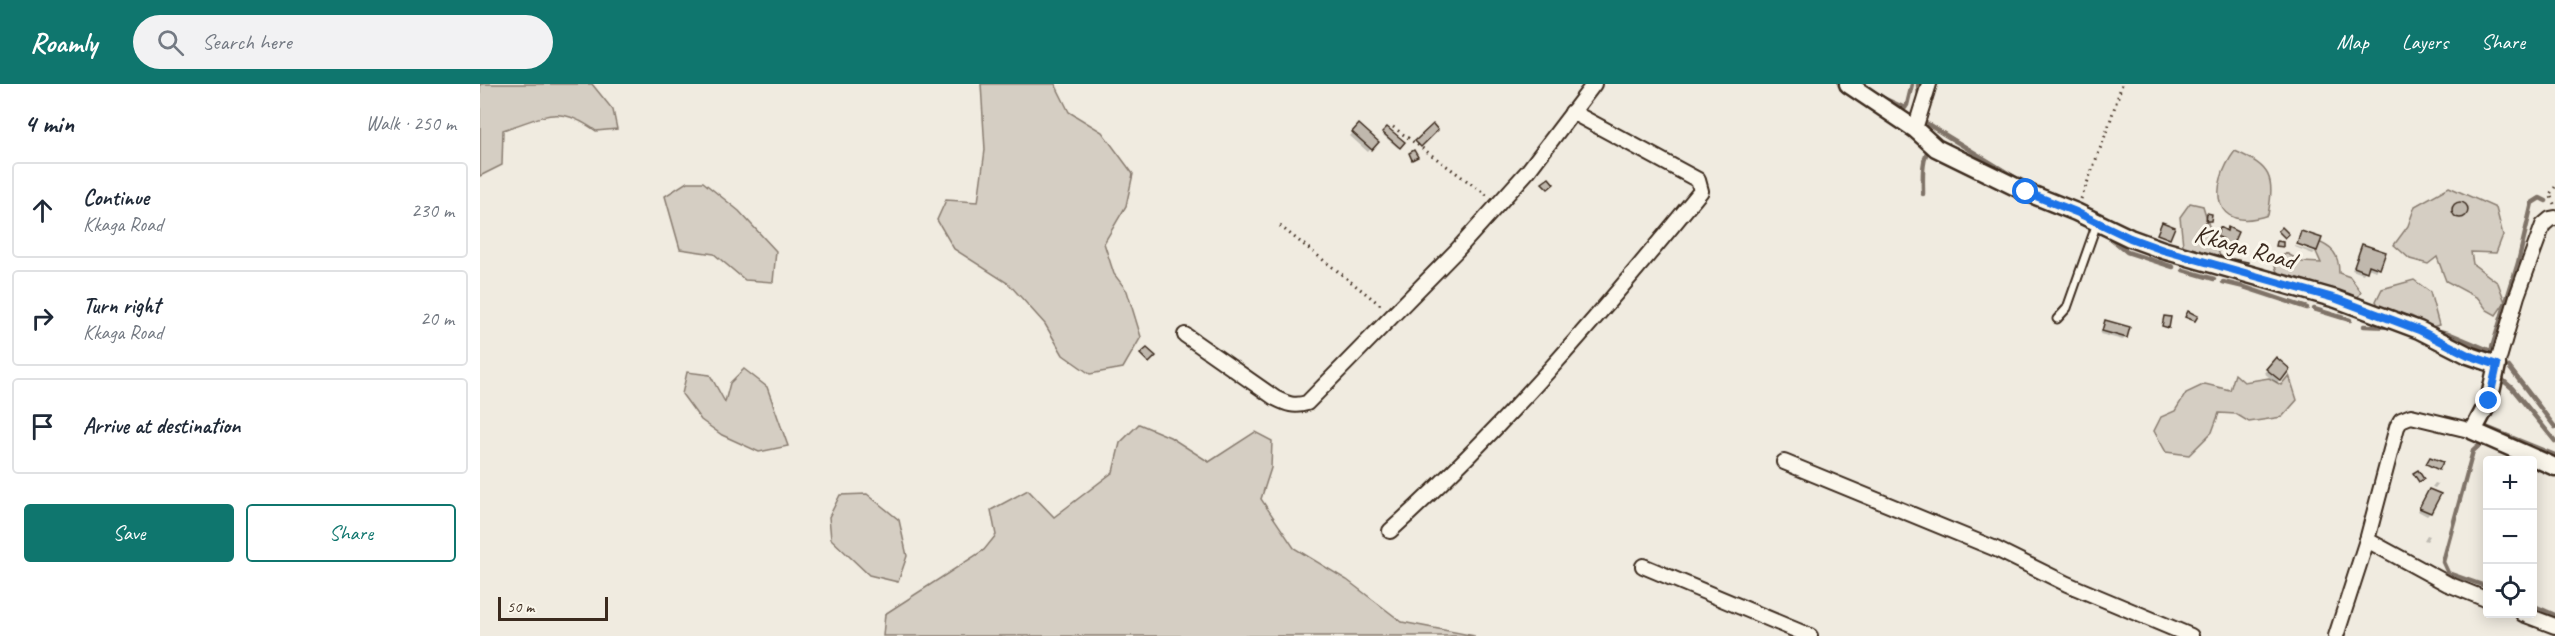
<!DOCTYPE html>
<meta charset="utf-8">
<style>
body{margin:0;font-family:Caveat,sans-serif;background:#f2f2f3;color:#1f2937}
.controls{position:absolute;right:18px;bottom:18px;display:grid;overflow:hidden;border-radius:6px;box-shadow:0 3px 15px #0003}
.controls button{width:54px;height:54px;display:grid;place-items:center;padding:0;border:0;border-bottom:2px solid #e0e1e3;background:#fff;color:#1f2937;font:30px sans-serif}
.scale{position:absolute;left:18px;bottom:15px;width:110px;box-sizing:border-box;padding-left:6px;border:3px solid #3b2a1e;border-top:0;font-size:16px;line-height:21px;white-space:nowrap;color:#3b2a1e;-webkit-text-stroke:4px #fbf7ec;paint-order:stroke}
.stop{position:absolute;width:18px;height:18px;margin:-14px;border:4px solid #1a73e8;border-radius:50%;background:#fff}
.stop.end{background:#1a73e8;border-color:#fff;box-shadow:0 2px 6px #0008}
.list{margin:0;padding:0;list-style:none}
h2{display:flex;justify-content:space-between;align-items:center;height:78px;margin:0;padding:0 24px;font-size:26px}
h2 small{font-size:20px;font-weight:400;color:#747a83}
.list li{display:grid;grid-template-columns:39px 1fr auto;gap:18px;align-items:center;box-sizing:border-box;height:96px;margin:0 12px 12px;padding:0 12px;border:2px solid #e0e1e3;border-radius:6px}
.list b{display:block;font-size:22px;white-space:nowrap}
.list p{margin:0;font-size:20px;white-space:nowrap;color:#747a83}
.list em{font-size:20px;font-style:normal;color:#747a83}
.actions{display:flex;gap:12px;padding:18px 24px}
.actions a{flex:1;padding:14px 0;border:2px solid #0f766e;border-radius:6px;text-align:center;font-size:21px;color:#0f766e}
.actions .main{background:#0f766e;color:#fff}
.icon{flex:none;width:33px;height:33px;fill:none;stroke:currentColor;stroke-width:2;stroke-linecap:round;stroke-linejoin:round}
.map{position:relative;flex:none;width:2075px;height:552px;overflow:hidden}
header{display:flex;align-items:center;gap:36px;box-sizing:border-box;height:84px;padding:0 30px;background:#0f766e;color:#fff}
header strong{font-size:28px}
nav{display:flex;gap:33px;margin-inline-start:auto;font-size:21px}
.search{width:420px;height:54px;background:#f2f2f3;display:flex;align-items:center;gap:15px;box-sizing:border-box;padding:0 21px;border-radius:33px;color:#747a83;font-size:22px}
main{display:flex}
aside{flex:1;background:#fff}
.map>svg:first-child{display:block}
</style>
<header>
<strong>Roamly</strong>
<div class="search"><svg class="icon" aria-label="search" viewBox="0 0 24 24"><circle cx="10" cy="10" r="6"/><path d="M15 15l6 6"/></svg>Search here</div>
<nav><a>Map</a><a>Layers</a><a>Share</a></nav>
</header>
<main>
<aside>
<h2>4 min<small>Walk · 250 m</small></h2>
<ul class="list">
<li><svg class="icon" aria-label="ahead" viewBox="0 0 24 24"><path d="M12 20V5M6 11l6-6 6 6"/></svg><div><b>Continue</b><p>Kkaga Road</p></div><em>230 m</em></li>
<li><svg class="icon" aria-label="right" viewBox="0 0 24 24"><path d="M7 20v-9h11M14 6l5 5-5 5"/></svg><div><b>Turn right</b><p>Kkaga Road</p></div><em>20 m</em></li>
<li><svg class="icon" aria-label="arrive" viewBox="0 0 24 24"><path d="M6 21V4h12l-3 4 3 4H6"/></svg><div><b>Arrive at destination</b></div></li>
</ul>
<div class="actions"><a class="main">Save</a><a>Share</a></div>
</aside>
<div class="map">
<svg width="2075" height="552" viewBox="0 0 2075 552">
<rect width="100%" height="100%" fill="#f0ebe0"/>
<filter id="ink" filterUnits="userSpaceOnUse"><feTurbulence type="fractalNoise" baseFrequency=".0167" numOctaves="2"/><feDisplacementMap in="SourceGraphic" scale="12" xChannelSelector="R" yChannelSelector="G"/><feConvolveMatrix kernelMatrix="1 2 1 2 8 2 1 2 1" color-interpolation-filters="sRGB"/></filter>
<g filter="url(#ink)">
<g fill="#d5cec3" stroke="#887c70" stroke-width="1.5">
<path d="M0,0H112L133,26L137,45L116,47C77,19 65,33 23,46L22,81L0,92Z"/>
<path d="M501,0H575L589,28L622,48L653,90L646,122L624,159L634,190L647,207L661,253L643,284L610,290L583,271L565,240L529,200L474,165L457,136L466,116L498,118L505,66Z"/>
<path d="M1755,67C1791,83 1795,92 1788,131C1732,150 1728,103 1755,67Z"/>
<path d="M207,98H223L259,127L296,167L293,198L265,196L234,170L200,165L185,112Z"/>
<path d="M1969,103L2016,124L2023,151L2016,169L1991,168L1993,180L2018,199L2025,218L2016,231L2007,226L1998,214L1966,197L1957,173L1948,180L1930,175L1914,161L1928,142L1935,122Z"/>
<path d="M1710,119L1723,122L1729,142L1727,148L1735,157L1740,172L1729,183L1711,176L1703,161L1700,133Z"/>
<path d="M1834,156C1852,163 1859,169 1859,189L1870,193L1881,208L1875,218L1802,206L1794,178L1806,169L1822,178L1841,179L1833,161Z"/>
<path d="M1934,196L1950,208L1959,241L1952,243L1931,232L1901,228L1896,217L1902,205Z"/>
<path d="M264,285L287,303L308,362L279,368L242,351L221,336L202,310L207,288L230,291L245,318L250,299Z"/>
<path d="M1755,290L1764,298L1789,294L1801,301L1809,291L1817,316L1802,333L1769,338L1756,330L1739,329L1732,348L1709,371L1686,368L1674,347L1681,333L1695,327L1706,309L1725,300L1750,306Z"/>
<path d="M659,340L690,353L729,378L775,348L792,357L791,384L781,415L814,464L867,496L922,538L995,552H403L405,530L504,466L516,451L511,426L548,406L574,433L633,388L640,359Z"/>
<path d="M387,410L419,436L427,472L418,498L389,491L351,455L349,433L360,411Z"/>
</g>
<g fill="#0003">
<path d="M879,42L897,58L888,68L870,52Z"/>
<path d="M907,45L923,59L918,64L902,50Z"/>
<circle cx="1980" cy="127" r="7"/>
<path d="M1740,145L1746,148L1749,145V163L1746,166L1739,163L1741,159L1734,155Z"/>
<path d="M1882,161L1899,184L1896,187L1887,184L1883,190L1872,186Z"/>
<path d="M1815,162L1835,168L1833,170L1815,163Z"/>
<path d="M1625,238L1646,253L1643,256L1620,250Z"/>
<path d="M1793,278L1808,285L1797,299L1784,289Z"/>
<path d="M1955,399L1958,400L1955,404L1952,403Z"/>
<path d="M1949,406L1950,429L1947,432L1938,427Z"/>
<path d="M1947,451L1950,452L1947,457L1944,456Z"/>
</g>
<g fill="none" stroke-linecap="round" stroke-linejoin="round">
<g stroke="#7f7367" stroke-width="4.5">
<path d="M1438,0L1439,12"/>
<path d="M1401,13L1425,24L1427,21L1432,0"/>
<path d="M1441,36L1539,96"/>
<path d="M1443,110C1443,95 1441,75 1450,63"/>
<path d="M1626,150L1647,168L1693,183"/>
<path d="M1703,186L1734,195"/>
<path d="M1743,198L1764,203L1827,224"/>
<path d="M1834,225L1870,236"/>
<path d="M1884,242L1911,243"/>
<path d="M1954,246L1968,249L2011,267L2038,179L2052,119L2060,114L2066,117"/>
<path d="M2029,283L2075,343"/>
<path d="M2018,292L2032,304L2075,357"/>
<path d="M2006,343L2075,371"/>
<path d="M2004,357L1993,367L1963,478L1968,489L2008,503"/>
<path d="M2052,521L2075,531"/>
</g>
</g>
<g fill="#c0b8ad" stroke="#3b2a1e" stroke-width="1.5">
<path d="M879,40L899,58L892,66L872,48Z"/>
<path d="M953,40L958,46L941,63L935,57Z"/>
<path d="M907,43L925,58L920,64L902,48Z"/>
<path d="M934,66L938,73L932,76L929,69Z"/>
<path d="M1069,94L1074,100L1068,105L1062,99Z"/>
<circle cx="1980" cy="126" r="8"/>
<path d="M1727,129L1732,130L1731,137H1726Z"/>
<path d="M1682,138L1695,143L1690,155L1677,150Z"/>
<path d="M1740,143L1747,147L1748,143L1758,148L1751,164L1741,159L1743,155L1736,152Z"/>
<path d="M1802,143L1809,150L1805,154L1798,147Z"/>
<path d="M1821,147L1842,154L1837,167L1817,160Z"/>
<path d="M1797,157L1803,158V163L1796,162Z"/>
<path d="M1882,160L1906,168L1900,185L1889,181L1887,188L1874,183Z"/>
<path d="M1753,175L1768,178L1767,184L1752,181Z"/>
<path d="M1708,227L1718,232L1715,237L1705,233Z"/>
<path d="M1684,232L1691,233L1689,244L1682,242Z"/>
<path d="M1625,236L1650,243L1647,254L1622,247Z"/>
<path d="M667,264L676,272L669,279L660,270Z"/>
<path d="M1796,273L1810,285L1801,297L1786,285Z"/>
<path d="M1950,373L1963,378L1959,386L1946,380Z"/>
<path d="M1938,386L1944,395L1939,398L1933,389Z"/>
<path d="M1949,405L1961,410L1951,429L1939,424Z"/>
</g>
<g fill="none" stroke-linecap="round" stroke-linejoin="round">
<g stroke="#3b2a1e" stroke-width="11">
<path id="service" d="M1577,235L1587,224L1617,139"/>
</g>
<g stroke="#3b2a1e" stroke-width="18">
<g id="minor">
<path d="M1435,45L1449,0"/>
<path d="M705,251L795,314C807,320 814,323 827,319L977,166L1048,87L1114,0"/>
<path d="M2017,281L2037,212L2063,141L2070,135L2075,134"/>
<path d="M1993,347L1931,332L1921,336L1917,343L1887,456L1968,500L2008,516"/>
<path d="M1304,378L1516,465L1587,500L1711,552"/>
<path d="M910,447C1024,344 1124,226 1221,107L1218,96L1092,28"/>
<path d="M1163,482L1330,552"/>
<path d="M2043,530L2075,542"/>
<path d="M1856,552L1887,456"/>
</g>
</g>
<g stroke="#3b2a1e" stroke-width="21">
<path id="tertiary" d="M1368,0L1435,45L1456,64L1546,108L1596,128L1650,154L1683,166L1856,215L1939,246L1988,271L2017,281L2009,317L1993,347L2075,383"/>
</g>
<g stroke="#3b2a1e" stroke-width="3" stroke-dasharray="1.5 4.5" stroke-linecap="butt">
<path d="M913,43L1008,112"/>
<path d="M1601,115L1628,44L1642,0"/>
<path d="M2074,120L2070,110L2075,103"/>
<path d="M800,142L903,223"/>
</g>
<use href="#service" stroke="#fbf7ec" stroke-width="7"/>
<use href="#minor" stroke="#fbf7ec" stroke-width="14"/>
<use href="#tertiary" stroke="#fbf7ec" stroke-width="16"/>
</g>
</g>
<g fill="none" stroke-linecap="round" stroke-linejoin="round" filter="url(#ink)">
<path stroke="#1a73e8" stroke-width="8" d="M1546,108L1596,128L1650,154L1683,166L1857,215L1939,246L1988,271L2017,281L2009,317"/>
</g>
<g text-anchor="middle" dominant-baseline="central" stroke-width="6" stroke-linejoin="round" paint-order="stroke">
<g font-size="26" fill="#3b2a1e" stroke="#fbf7ec">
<text transform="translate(1765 163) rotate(16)">Kkaga Road</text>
</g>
</g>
</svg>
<div class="controls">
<button>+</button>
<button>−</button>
<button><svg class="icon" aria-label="locate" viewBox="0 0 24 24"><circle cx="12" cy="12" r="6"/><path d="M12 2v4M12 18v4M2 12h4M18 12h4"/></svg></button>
</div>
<div class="scale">50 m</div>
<div class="stop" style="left:1546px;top:108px"></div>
<div class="stop end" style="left:2009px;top:317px"></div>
</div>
</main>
